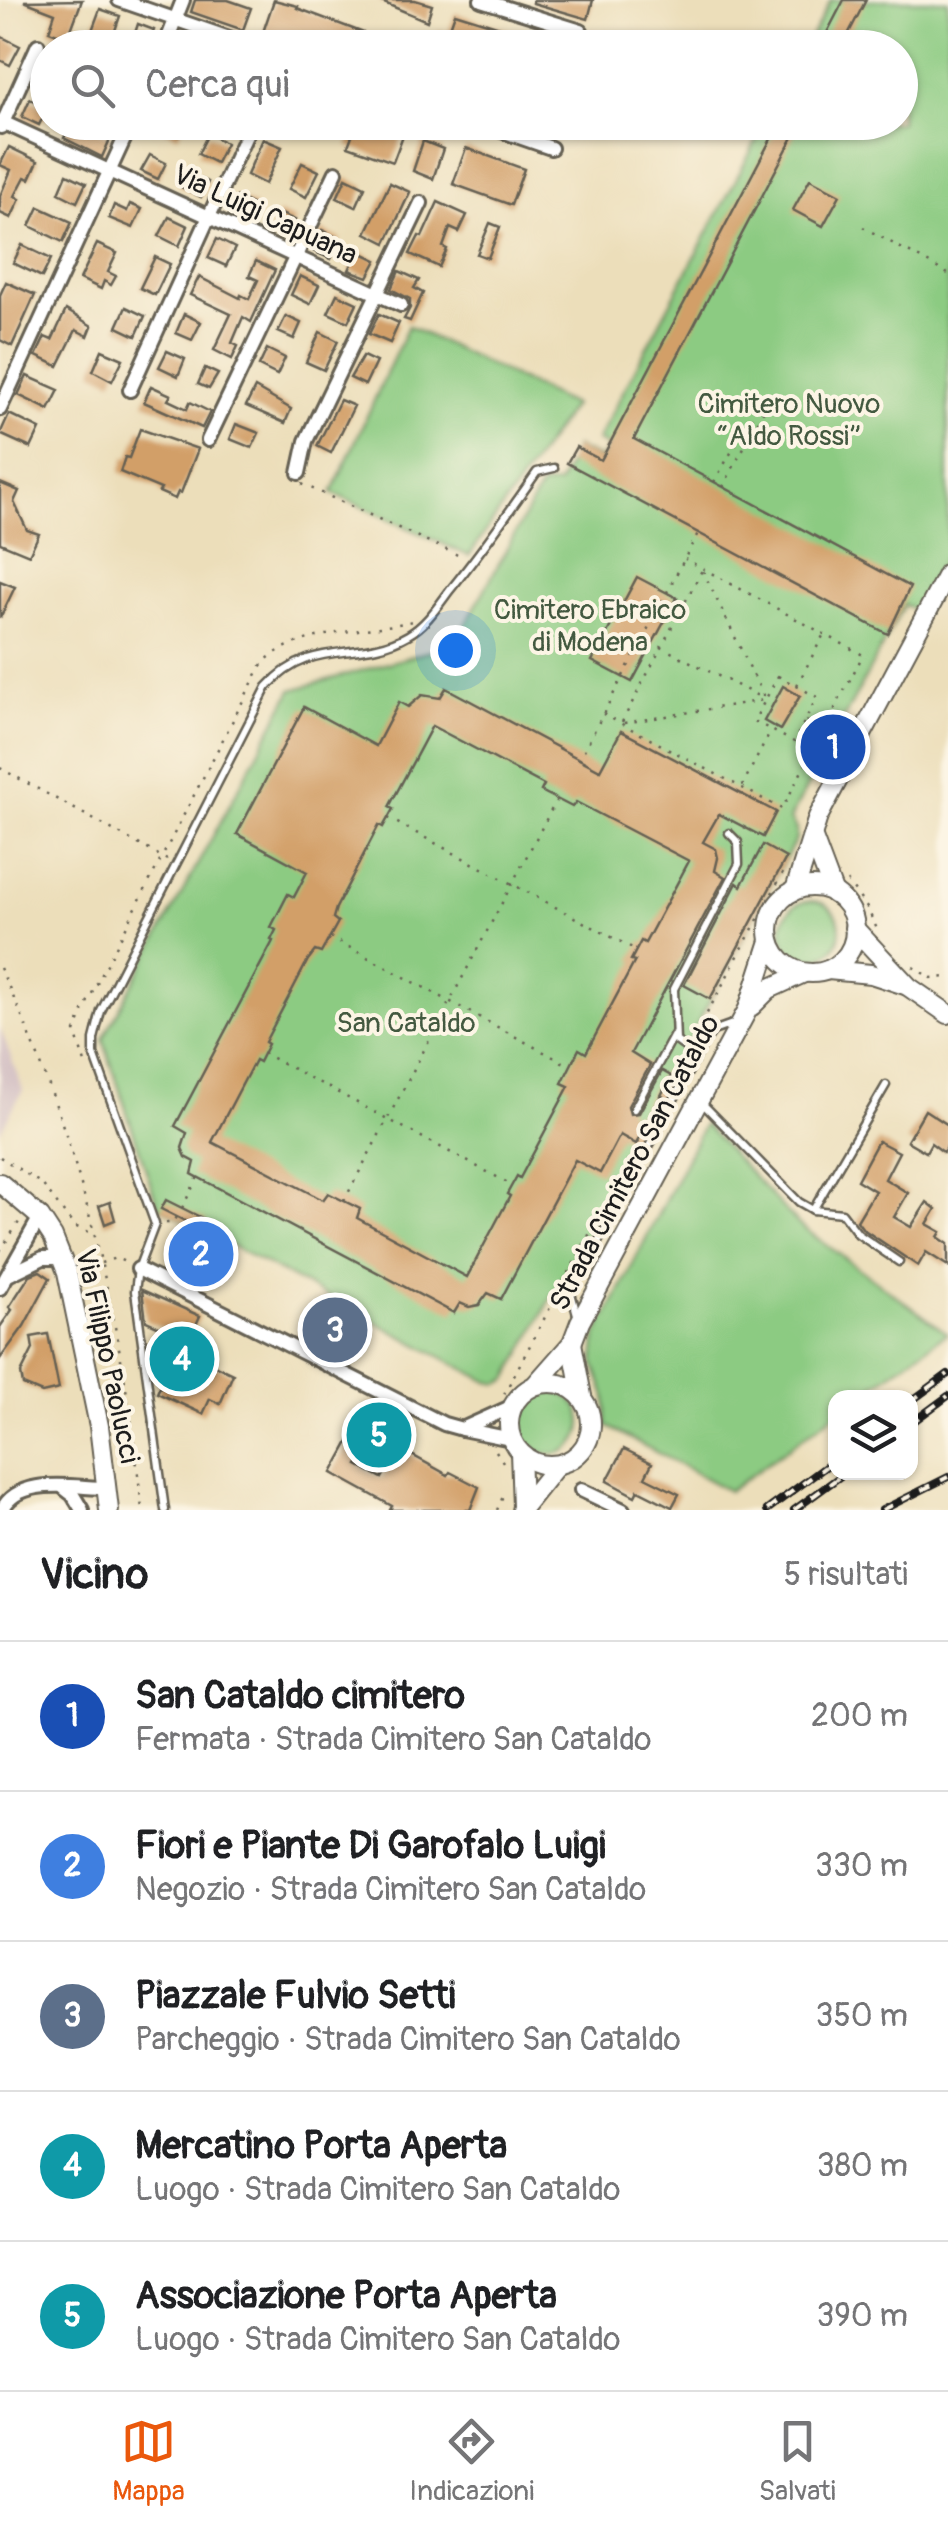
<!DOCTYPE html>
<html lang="it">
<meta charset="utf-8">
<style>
body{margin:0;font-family:Pangolin,sans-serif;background:#f2f2f2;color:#202124}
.controls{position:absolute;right:30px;bottom:30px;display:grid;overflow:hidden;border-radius:20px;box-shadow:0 2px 8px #0004}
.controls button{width:90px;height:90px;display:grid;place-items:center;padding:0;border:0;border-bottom:2px solid #e0e0e0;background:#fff;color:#202124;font:50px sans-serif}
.you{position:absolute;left:455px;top:650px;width:35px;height:35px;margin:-25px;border:8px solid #fff;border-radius:50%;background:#1a73e8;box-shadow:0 0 0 15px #1a73e833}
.badge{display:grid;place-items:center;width:65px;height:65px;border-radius:50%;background:#ea580c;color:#fff;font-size:32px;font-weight:700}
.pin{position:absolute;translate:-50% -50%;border:5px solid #fff;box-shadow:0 2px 10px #0006}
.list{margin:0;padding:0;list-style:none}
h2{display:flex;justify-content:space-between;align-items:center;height:130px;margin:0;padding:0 40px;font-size:42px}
h2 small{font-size:32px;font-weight:400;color:#757577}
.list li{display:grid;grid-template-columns:65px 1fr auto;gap:30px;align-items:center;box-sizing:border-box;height:150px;padding:0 40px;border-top:2px solid #e0e0e0}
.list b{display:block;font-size:38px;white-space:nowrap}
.list p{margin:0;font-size:32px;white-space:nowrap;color:#757577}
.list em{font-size:32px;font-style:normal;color:#757577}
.icon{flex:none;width:55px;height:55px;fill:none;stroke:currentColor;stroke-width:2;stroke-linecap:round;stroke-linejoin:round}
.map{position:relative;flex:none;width:948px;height:1510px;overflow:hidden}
.search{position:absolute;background:#fff;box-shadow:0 2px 8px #0004;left:30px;right:30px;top:30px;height:110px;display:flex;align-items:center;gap:25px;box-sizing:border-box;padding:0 35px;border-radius:55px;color:#757577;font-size:38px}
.sheet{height:880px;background:#fff}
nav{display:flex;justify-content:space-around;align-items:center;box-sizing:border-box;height:140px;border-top:2px solid #e0e0e0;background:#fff;font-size:28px;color:#757577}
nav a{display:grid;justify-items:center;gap:5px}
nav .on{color:#ea580c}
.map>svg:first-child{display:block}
</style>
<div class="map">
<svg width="948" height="1510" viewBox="0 0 948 1510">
<rect width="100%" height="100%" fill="#fcf5e5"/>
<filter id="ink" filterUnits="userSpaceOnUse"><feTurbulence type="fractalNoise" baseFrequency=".01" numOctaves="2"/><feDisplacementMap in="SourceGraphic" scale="20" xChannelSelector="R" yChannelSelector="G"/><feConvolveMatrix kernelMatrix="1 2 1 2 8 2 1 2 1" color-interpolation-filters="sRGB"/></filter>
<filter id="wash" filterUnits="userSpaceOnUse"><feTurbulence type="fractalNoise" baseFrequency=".0048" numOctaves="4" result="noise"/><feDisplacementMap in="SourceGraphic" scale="40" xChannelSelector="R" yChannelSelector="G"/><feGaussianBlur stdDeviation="2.25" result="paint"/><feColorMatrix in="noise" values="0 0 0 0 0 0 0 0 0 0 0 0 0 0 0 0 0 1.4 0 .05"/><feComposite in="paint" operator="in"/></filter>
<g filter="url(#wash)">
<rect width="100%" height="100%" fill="#ecdeba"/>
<path fill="#d2bec2" d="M0,1027L23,1090L0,1132Z"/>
<g fill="#8ccb82" stroke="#54744f" stroke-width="2.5">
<path d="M831,0H948V551L916,610L904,605L790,819L796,829V839L508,1379L499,1384L489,1382L158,1207L103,1039L292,690L455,644L541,486L559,484L576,447L601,459L608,446L597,441L766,123L900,122V48L806,47Z"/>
<path d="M408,326L573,405L469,556L332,493Z"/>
<circle cx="811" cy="930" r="29"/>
<path d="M704,1124L798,1224L947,1333L858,1397L836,1398L835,1414L729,1491L607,1426L606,1396L594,1364L596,1337Z"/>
<circle cx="551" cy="1423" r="31"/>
</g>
<g id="blocks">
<g fill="#d29f67" fill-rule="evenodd">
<path d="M82,0L68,38L49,31L55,13L24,1Z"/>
<path d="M195,0H228L251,8L243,30L191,12Z"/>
<path d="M274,0L298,6L297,8L380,39L377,48H284L264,41L261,38Z"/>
<path d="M377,0H415L432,5L427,21Z"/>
<path d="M533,0H593L588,19L533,3Z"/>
<path d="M844,0H866L841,48H819Z"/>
<path d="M100,9L120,16L109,48L87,44Z"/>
<path d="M455,13L538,39L535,48H434L439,30L448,33Z"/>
<path d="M138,24L154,30L148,48H130Z"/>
<path d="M0,36L20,46L10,65L0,60Z"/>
<path d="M181,36L209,46V48H177Z"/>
<path d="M30,99L48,107V119L43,117L39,125L22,117Z"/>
<path d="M72,122H80L111,137L102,157L64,138Z"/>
<path d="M148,122H184L178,136Z"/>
<path d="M327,122H408L393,162L348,146L353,133Z"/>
<path d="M780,122H801L634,439L910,587L888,634L567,463L576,447L601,460Z"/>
<path d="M208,134L226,143L216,163L198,154Z"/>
<path d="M263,139L282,147L265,184L247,175Z"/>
<path d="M423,141L443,149L433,179L413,171Z"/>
<path d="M9,147L38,161L30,179L25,177L15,196L20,199L11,218L0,213V196L11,170L0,165Z"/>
<path d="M466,148L524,169L511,205L453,184Z"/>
<path d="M150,155L166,163L158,179L141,171Z"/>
<path d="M302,163L319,171L306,197L289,189Z"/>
<path d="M185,172L208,182L201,197L179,186Z"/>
<path d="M67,174L86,183L77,202L59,193Z"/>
<path d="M346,178L365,187L356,207L337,198Z"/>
<path d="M810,179L840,195L823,226L793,210Z"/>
<path d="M390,183L410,192L386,243L366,233Z"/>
<path d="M237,197L256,206L248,221L230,212Z"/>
<path d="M438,202L467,215L459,232L450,228L443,247L447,249L439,267L410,254L419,236L422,237Z"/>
<path d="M130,204L142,209L133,228L109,218L114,205L127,211Z"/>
<path d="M39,207L72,222L63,242L30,226Z"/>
<path d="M279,213L295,220L286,238L271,231Z"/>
<path d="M169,217L188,226L179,246L159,236Z"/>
<path d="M490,223L500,227L488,258L477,254Z"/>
<path d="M322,230L341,239L331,259L313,251Z"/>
<path d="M217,239L235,248L226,266L208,258Z"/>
<path d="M97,244L117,253L108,272L116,276L111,285L104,281L101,289L80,279Z"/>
<path d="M22,245L51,259L42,277L13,263Z"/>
<path d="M358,251L377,260L368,277L349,270Z"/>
<path d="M155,257L170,264L155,295L140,288Z"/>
<path d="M256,261L275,270L251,322L243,317L232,343L238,346L232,359L214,350L231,314L190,295L199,277L240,298L241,295L249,299L258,280L249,276Z"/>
<path d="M399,271L419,280L414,288L423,293L410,321L404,319L410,308V299L391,289Z"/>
<path d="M300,276L319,285L310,304L291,295Z"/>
<path d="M6,282L35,295L12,346L0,340V295Z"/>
<path d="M337,294L357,303L348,322L328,313Z"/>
<path d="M126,307L145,316L136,336L117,327Z"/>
<path d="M66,310L92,326L88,336L76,330L58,366L36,356L45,337L52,340Z"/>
<path d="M184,314L201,322L192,340L176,333Z"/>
<path d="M379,314L399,323L390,343L369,334Z"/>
<path d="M286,316L301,323L294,339L278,332Z"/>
<path d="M320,332L338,341L324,370L306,362Z"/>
<path d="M267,349L285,358L277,375L259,366Z"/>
<path d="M102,350L123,359L112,381L93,371Z"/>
<path d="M167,351L185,359L178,376L159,367Z"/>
<path d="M363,356L376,362L365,385L350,378Z"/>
<path d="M205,368L218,374L209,389L198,384Z"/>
<path d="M27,376L59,390L49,410L18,395Z"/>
<path d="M151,386L171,395L168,400L187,409L190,402L210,412L202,428L144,402Z"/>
<path d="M255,388L291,409L285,423L246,406Z"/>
<path d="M340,400L354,406L331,453L317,446Z"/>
<path d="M9,414L40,429L31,448L0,434Z"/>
<path d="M236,424L259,433L252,448L230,439Z"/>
<path d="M140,429L198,449L181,493L178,492L175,499L159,492L161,489L120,472L125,457L129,458Z"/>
<path d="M0,483L19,491L14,502L27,530L39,534L29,555L0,543Z"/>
<path d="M637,577L677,598L632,682L592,661Z"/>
<path d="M0,581L15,587L0,618Z"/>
<path d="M783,686L800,696L780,730L764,721Z"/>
<path d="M446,688L600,770L621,731L776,812L763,837L719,814L703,842L716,849L718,858L715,871L725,877L631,1053L650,1065L628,1106L630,1114L639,1113L662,1071L671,1076L636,1144L620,1135L600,1173L575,1160L501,1299L488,1293L479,1305L469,1307L460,1303L454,1313L192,1174L195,1162L186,1157L182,1148L187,1133L175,1126L273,941L271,940L276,930L271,927L288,894L294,897L307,872L237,834L304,707L376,746L399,702L408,707L422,695L440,698ZM432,726L544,785L541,791L572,807L576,802L689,861L645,943L641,941L631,960L635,961L586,1053L579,1049L562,1083L569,1086L520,1178L517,1176L507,1194L510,1196L467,1277L357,1218L360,1209L328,1193L323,1200L212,1142L255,1060L259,1062L268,1044L265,1042L308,960L315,951L321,953L338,922L333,918L336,908L379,825L383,827L393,809L389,807Z"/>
<path d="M763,845L786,858L710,999L684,985L737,883L741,886Z"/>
<path d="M925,1110L948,1125V1145L943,1152L931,1143L926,1152L907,1141Z"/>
<path d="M878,1141L899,1152L885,1179L908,1193L894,1217L911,1227L927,1202L936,1209L927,1224L941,1232L938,1237L948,1244V1266L926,1252L918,1266L863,1229L857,1221L875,1191L857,1180Z"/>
<path d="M166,1200L206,1220L201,1229L161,1209Z"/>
<path d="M110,1202L115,1220L105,1224L99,1206Z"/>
<path d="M202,1247L218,1257L212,1266L196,1257Z"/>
<path d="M40,1271L50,1278L24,1326L0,1359V1327L12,1310L9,1307L30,1275Z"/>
<path d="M142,1290L200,1316L184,1351L233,1374L220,1404L210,1399L203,1414L157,1393L164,1378L157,1374L173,1333L146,1321Z"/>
<path d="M48,1334L59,1389L42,1393L23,1385L21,1373L33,1349L31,1337Z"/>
<path d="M371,1402L390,1413L385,1422L407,1434L397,1450L374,1437L358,1465L382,1478L399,1448L448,1475L450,1472L479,1487L470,1510H390L392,1506L332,1473Z"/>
<path d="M624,1449L652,1463L645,1477L679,1494L672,1507L638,1490L635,1496L607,1481Z"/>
</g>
</g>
</g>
<g filter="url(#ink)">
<use href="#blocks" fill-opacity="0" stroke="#656053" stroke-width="2.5"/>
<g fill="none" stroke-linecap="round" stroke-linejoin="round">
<g stroke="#656053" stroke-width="11">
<g id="lane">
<path d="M697,1056L676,1041L674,989L739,864L738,842L729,833"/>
<path d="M703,1104L799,1202L813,1210L842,1213L858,1234L899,1262"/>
<path d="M634,1109L675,1033"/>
<path d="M813,1210L886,1085"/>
<path d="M578,1318L571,1293L704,1043L713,1031L735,1023"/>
<path d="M165,1510L135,1291L138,1269L155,1224L94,1054V1039L101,1011L267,687C313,636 358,664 408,635C426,625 438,606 450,590C481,552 509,512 537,472L554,468"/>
</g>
</g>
<g stroke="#656053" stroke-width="18">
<g id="street">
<path d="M119,0L258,48"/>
<path d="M481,0L581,31"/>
<path d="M164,48L183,0"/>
<path d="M0,121L401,305"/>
<path d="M476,122L551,148"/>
<path d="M1,127L38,45"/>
<path d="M130,390L248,131"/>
<path d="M0,409L132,122"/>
<path d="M208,440L336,172"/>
<path d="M299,473L306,441L421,203"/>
<path d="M138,1269L444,1424L462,1429"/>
<path d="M10,1274L43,1258H62"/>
<path d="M0,1288L40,1217"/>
<path d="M511,1439L462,1429L513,1406"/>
<path d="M64,1488L73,1495L82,1510"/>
<path d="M581,1490L623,1510"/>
<path d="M2,1510C19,1475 74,1488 107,1488"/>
</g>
</g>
<g stroke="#656053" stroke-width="22">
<g id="secondary">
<path d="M813,838L834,894"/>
<circle cx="812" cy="930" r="43"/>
<path d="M795,890L818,817L948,573"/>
<path d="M854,928L909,987L948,1014"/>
<path d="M828,970L871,974L905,985"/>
<path d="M752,1006L769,989L804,973"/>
<path d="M0,1183L40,1217L53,1237L67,1272L99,1426L109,1510"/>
<path d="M572,1343L582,1396"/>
<circle cx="550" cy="1424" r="41"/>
<path d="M535,1385L572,1343L580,1322L748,1009L770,941"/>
<path d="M520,1452L522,1507"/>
<path d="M521,1510L557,1465"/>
</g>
</g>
<g stroke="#656053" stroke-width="2.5" stroke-dasharray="2.5 8" stroke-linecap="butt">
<path d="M863,227L948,274"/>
<path d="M714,482L761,401"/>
<path d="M302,484L462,557"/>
<path d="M723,487L767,404"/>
<path d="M703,571L765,699"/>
<path d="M661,647L764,699"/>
<path d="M778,676L817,697L794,742L754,721Z"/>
<path d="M797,685L824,634"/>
<path d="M603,714L782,809L863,655L685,559"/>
<path d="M806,721L843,741"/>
<path d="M622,722L702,570"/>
<path d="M624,723L764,700"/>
<path d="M579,760L698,533"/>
<path d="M0,768L162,857L84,1009L75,1032L85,1063"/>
<path d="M742,786L771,731"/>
<path d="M388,818L636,950"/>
<path d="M167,860L162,857L262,664C295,629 366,633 412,621"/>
<path d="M847,881L867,908L877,929"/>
<path d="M330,937L570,1066"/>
<path d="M913,967L931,978L948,977"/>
<path d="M0,968C80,1137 123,1324 142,1510"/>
<path d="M692,1041L783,873"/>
<path d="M263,1053L512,1185"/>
<path d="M0,1157L42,1184L74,1226L92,1233"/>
<path d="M344,1201L557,799"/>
<path d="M182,1208L198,1177"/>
<path d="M166,1223H172L176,1217"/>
<path d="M0,1251L21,1219"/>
<path d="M101,1263L116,1258L127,1263"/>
<path d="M504,1394L684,1057"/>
<path d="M496,1451L505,1465"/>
<path d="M497,1510L505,1492"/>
</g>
<use href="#lane" stroke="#fff" stroke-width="6"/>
<use href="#street" stroke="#fff" stroke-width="12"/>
<use href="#secondary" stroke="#fff" stroke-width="18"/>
<g stroke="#1c1c1c" stroke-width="8">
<g id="rail">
<path d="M910,1402L948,1374"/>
<path d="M910,1424L948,1396"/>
<path d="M767,1510L836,1459"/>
<path d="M794,1510L846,1472"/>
<path d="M882,1510L948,1477"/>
</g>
</g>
<use href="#rail" stroke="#fcf5e5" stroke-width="4" stroke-dasharray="11" stroke-linecap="butt"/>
</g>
</g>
<g text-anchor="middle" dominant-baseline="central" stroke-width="8" stroke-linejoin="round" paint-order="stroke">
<g font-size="28" fill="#1c1c1c" stroke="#fcf5e5">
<text transform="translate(265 215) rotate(25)">Via Luigi Capuana</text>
<text transform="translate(635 1163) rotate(-62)">Strada Cimitero San Cataldo</text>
<text transform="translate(107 1356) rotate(78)">Via Filippo Paolucci</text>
</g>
<g font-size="28" fill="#435940" stroke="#fcf5e5">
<text x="789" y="404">Cimitero Nuovo<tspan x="789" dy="32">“Aldo Rossi”</tspan></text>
<text x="590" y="610">Cimitero Ebraico<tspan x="590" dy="32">di Modena</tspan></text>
<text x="406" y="1023">San Cataldo</text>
</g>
</g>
</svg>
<div class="controls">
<button><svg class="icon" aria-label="layers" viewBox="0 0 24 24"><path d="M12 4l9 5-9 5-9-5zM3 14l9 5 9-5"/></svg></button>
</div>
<div class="you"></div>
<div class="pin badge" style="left:833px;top:747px;background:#1a4fb4">1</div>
<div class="pin badge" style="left:201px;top:1254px;background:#3f7fe0">2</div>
<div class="pin badge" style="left:335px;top:1330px;background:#5c6f8a">3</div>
<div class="pin badge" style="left:182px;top:1359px;background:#0f9aa8">4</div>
<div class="pin badge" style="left:379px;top:1435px;background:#0f9aa8">5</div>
<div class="search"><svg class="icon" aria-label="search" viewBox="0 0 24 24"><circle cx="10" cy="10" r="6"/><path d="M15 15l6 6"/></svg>Cerca qui</div>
</div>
<section class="sheet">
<h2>Vicino<small>5 risultati</small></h2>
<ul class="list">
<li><span class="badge" style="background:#1a4fb4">1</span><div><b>San Cataldo cimitero</b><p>Fermata · Strada Cimitero San Cataldo</p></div><em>200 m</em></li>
<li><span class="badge" style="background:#3f7fe0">2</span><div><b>Fiori e Piante Di Garofalo Luigi</b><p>Negozio · Strada Cimitero San Cataldo</p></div><em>330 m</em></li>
<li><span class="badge" style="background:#5c6f8a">3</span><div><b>Piazzale Fulvio Setti</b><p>Parcheggio · Strada Cimitero San Cataldo</p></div><em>350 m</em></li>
<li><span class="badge" style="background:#0f9aa8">4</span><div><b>Mercatino Porta Aperta</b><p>Luogo · Strada Cimitero San Cataldo</p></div><em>380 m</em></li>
<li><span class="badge" style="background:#0f9aa8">5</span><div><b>Associazione Porta Aperta</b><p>Luogo · Strada Cimitero San Cataldo</p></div><em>390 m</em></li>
</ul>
</section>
<nav>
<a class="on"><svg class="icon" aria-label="map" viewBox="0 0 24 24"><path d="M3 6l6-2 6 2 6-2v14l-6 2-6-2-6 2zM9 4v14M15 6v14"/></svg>Mappa</a>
<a><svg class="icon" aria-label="directions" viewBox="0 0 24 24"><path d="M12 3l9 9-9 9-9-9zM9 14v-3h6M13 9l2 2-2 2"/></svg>Indicazioni</a>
<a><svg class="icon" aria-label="saved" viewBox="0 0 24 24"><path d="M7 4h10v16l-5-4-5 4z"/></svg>Salvati</a>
</nav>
